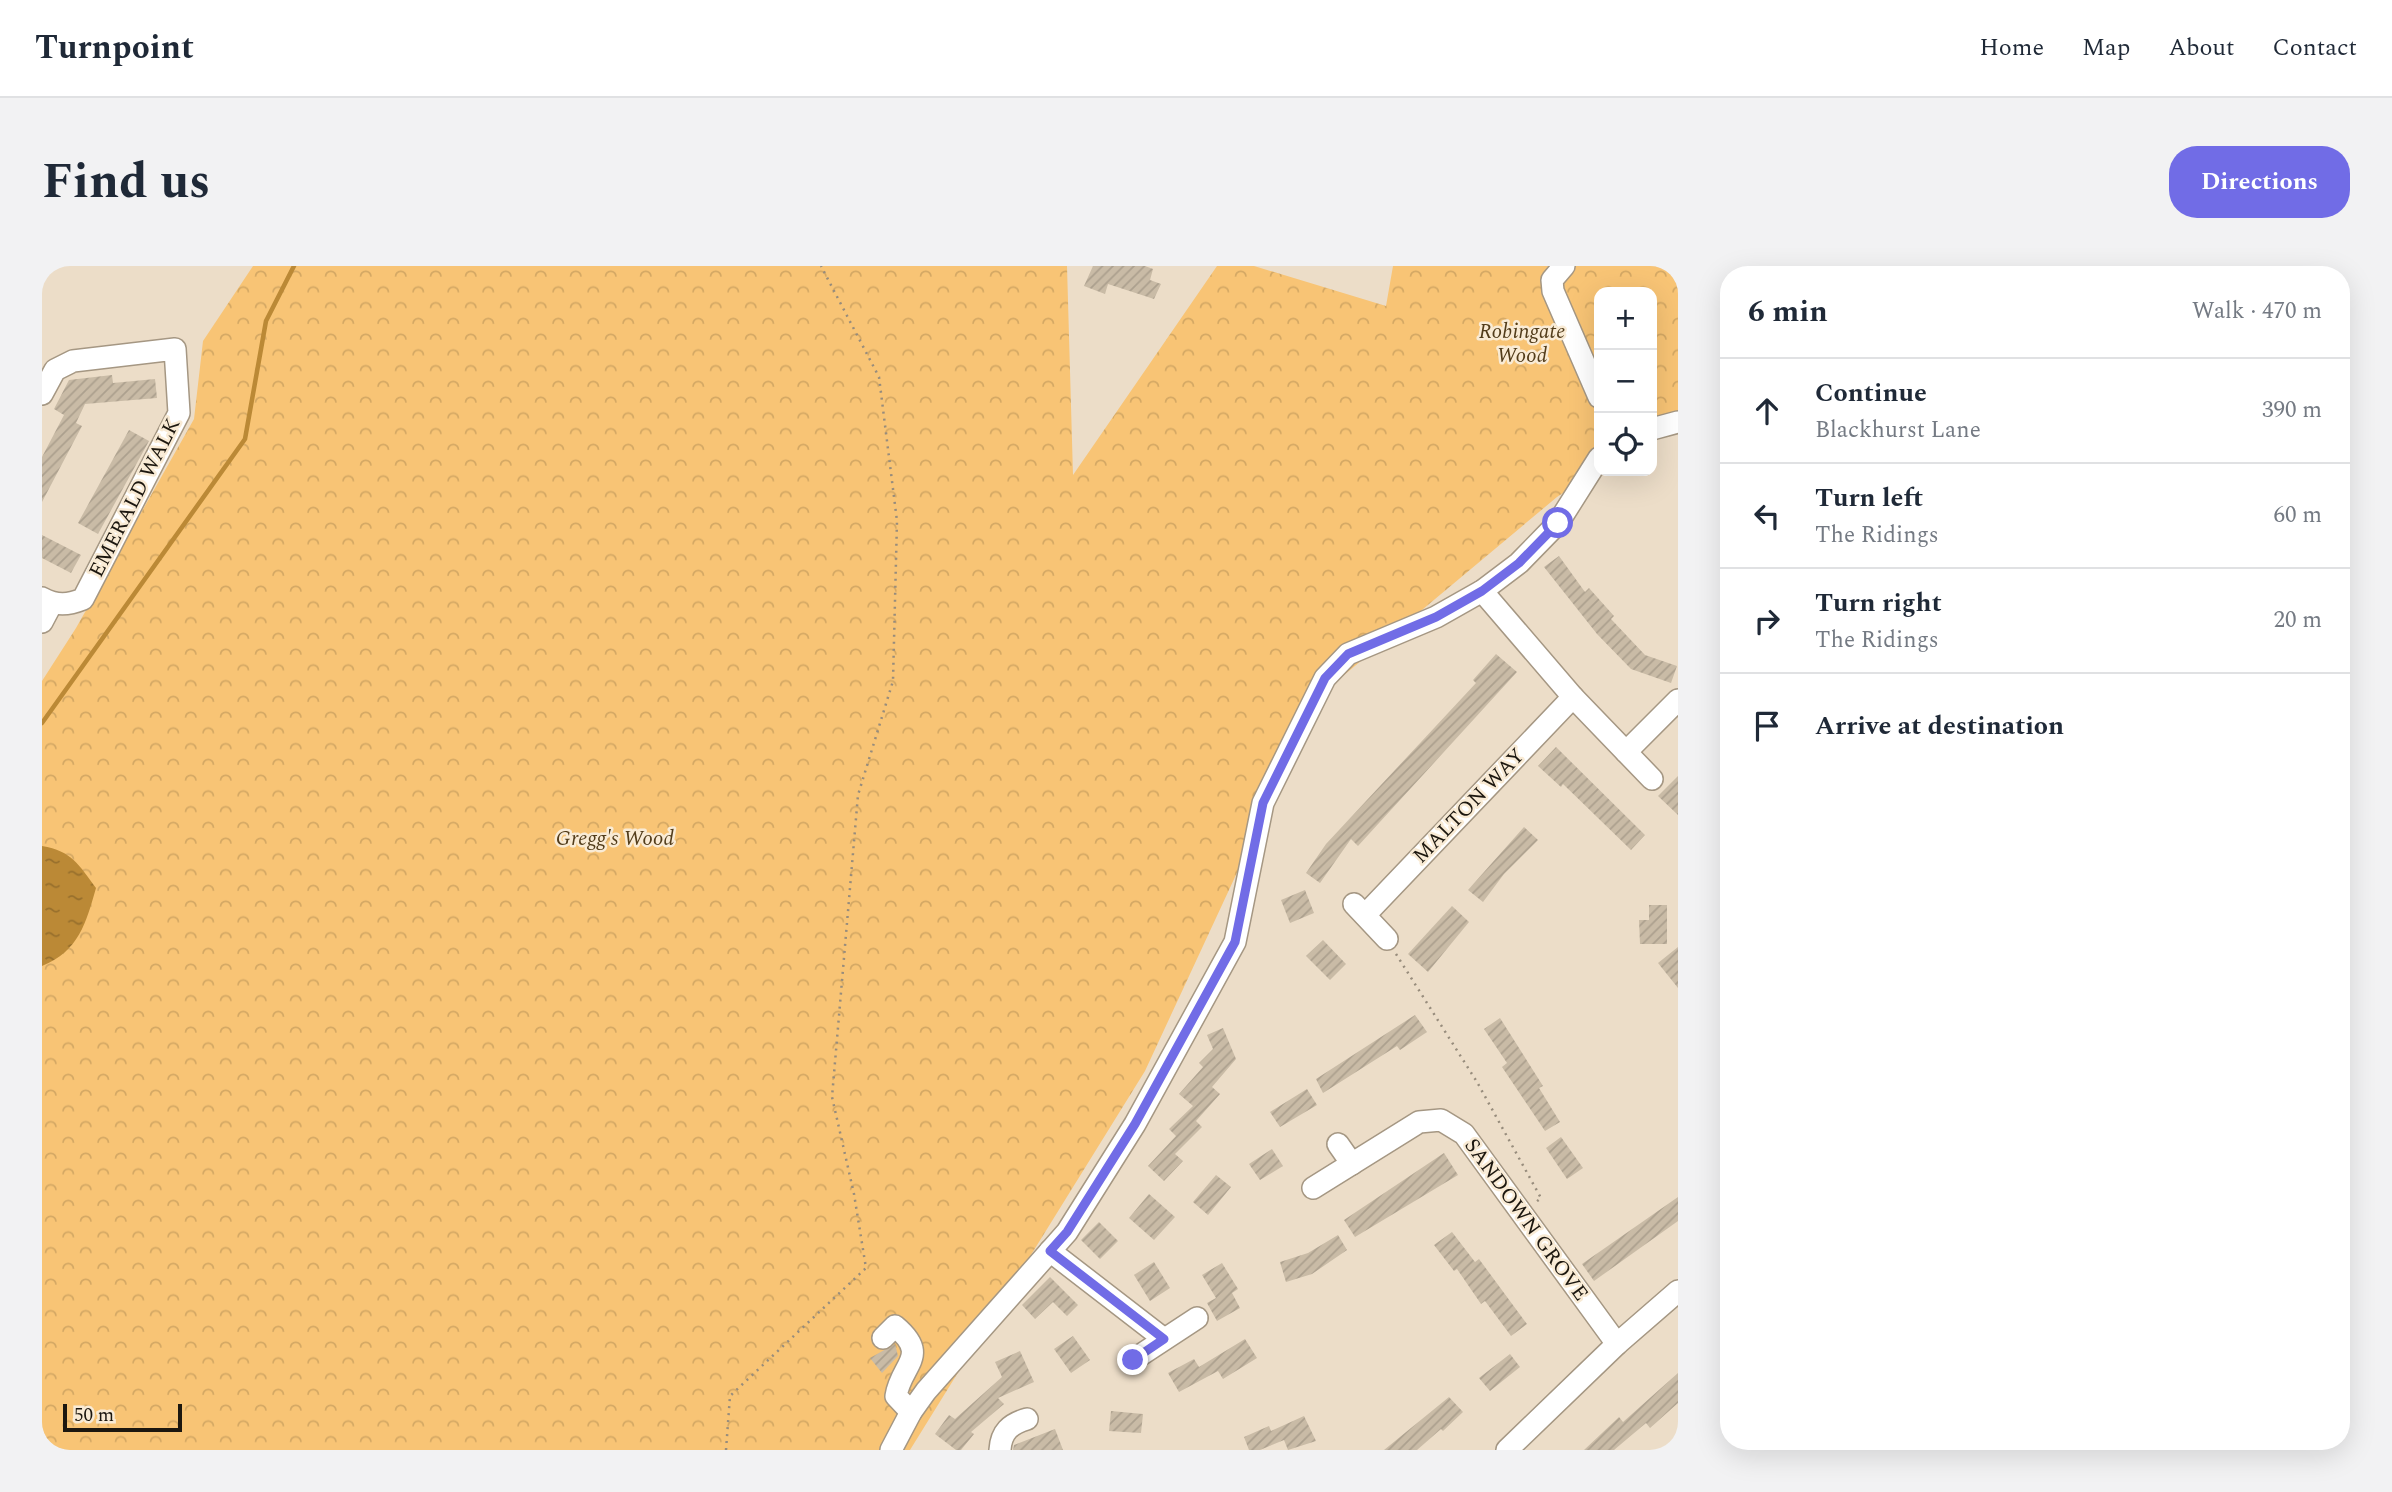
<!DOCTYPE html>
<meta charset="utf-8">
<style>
body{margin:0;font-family:Spectral,serif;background:#f2f2f3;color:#1f2937}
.controls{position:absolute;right:21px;top:21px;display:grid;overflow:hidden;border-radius:14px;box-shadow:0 7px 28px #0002}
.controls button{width:63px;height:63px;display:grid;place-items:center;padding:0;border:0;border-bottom:2px solid #e0e1e3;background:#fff;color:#1f2937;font:35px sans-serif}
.scale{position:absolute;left:21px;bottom:18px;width:119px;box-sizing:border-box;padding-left:7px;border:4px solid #1c170f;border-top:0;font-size:19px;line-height:24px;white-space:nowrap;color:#1c170f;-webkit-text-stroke:5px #f9ebd5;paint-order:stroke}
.stop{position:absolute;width:21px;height:21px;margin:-16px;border:5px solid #716ce6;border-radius:50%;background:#fff}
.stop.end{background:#716ce6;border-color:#fff;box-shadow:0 2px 7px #0008}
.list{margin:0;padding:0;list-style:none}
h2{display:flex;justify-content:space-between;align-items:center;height:91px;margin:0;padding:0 28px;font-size:30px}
h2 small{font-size:23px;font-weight:400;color:#747a83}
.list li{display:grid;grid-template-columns:46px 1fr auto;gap:21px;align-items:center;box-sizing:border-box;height:105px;padding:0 28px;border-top:2px solid #e0e1e3}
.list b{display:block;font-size:26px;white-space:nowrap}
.list p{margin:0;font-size:23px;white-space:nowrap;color:#747a83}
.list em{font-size:23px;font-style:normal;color:#747a83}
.icon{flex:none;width:38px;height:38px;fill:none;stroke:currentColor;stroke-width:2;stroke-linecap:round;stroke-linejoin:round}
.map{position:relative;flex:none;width:1636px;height:1184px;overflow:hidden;border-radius:28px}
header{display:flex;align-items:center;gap:42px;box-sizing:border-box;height:98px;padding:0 35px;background:#fff;border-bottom:2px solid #e0e1e3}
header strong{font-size:33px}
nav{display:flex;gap:38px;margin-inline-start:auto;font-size:24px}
.intro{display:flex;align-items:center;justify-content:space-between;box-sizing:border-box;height:168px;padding:0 42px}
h1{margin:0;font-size:49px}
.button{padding:18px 32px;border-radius:28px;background:#716ce6;color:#fff;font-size:24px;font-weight:700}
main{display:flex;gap:42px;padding:0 42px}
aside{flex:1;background:#fff;border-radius:28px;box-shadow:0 7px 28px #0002}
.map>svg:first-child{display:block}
</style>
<header>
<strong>Turnpoint</strong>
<nav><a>Home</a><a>Map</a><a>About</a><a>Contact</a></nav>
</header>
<div class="intro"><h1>Find us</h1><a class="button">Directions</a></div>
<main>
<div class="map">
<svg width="1636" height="1184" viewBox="0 0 1636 1184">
<defs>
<pattern id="forest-crowns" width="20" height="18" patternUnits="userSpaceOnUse" patternTransform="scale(1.75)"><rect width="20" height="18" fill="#f8c475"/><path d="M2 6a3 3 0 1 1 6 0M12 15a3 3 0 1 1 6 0" fill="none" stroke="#d4a864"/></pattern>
<pattern id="water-ripples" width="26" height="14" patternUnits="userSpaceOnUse" patternTransform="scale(1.75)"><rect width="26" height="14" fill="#bb8936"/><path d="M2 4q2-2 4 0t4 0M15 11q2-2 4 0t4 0" fill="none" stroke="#976f2c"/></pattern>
<pattern id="building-hatch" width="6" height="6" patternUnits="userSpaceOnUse" patternTransform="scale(1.75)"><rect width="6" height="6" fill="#c9bba6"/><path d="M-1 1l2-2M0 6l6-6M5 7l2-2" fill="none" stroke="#aca08e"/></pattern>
</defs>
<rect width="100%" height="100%" fill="#ecddc8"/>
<path fill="url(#forest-crowns)" d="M211,0H1025L1031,209L1175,0H1212L1344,40L1351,0H1636V150L1610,168V26H1557V203L1515,231L1277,430L1103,805L868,1184H0V415L34,362L152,153L161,75Z"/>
<path fill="url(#water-ripples)" d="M0,580C30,585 37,599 54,622C44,657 37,685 0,700Z"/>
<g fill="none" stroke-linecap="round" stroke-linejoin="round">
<path stroke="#bb8936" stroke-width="4.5" d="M0,457L203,173L224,55L252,0"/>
</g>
<g fill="url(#building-hatch)">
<path d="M1051,0H1103L1111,3L1108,14L1119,18L1112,33L1066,18L1063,28L1042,20Z"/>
<path d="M70,109L71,117L113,113L115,132L43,138L34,157L40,160L0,236V191L22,149L12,143L27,114Z"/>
<path d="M87,164L107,175L56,268L36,257Z"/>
<path d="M0,269L39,289L29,307L0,292Z"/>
<path d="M1517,290L1543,326L1547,322L1572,350L1569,353L1603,389L1635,400L1629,417L1589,403L1555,368L1502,301Z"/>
<path d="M1454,388L1475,406L1316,580L1309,573L1278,617L1264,607L1284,578L1434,417L1431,414Z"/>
<path d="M1514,481L1603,569L1589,584L1521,518L1519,521L1496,500Z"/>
<path d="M1636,510V549L1616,530Z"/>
<path d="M1482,561L1496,574L1462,608L1441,636L1426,624Z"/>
<path d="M1263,624L1272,647L1248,657L1239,634Z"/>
<path d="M1607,639H1625V678H1598L1597,654H1607Z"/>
<path d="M1410,640L1427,656L1386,706L1366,688Z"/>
<path d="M1281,674L1304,698L1288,714L1264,690Z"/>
<path d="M1636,681V722L1616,697Z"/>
<path d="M1373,749L1385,766L1358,784L1355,780L1281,827L1274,813Z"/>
<path d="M1458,752L1501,820L1497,822L1518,856L1503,865L1460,801L1465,797L1442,763Z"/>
<path d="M1181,762L1194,793L1170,821L1178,828L1154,855L1160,861L1133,888L1141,895L1122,915L1106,900L1134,870L1127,863L1151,840L1137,828L1161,801L1157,797L1171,783L1165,769Z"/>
<path d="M1265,823L1275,839L1238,861L1228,846Z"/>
<path d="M1519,871L1541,902L1525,913L1504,882Z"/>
<path d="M1230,883L1241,900L1218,914L1207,898Z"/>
<path d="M1402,887L1416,909L1313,971L1302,954Z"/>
<path d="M1174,909L1189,921L1166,949L1151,936Z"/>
<path d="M1107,928L1133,951L1112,974L1087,952Z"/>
<path d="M1636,931V955L1552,1015L1540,998Z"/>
<path d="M1057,956L1076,975L1058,993L1039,974Z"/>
<path d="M1410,966L1433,996L1437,993L1485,1058L1469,1070L1443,1035L1439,1038L1415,1003L1412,1005L1392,979Z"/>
<path d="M1296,969L1305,984L1270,1008L1244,1016L1238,996L1266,987Z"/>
<path d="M1112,996L1128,1022L1108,1035L1092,1009Z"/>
<path d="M1180,997L1196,1023L1190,1027L1198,1042L1175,1055L1165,1037L1174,1032L1160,1009Z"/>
<path d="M1008,1011L1036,1039L1025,1050L1011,1036L993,1053L980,1039Z"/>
<path d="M1031,1070L1048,1094L1029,1107L1012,1083Z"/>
<path d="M1203,1073L1215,1092L1181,1113L1176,1105L1137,1126L1126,1107L1152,1093L1157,1101Z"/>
<path d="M853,1078L856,1090L840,1107L828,1092Z"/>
<path d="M978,1085L992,1116L956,1132L962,1138L929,1166L932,1168L919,1184H914L893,1168L907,1149L913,1153L960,1111L953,1096Z"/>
<path d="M1468,1088L1478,1101L1448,1125L1437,1112Z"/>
<path d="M1636,1107V1137L1608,1162L1604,1157L1572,1184H1542L1577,1151L1581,1156Z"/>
<path d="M1407,1131L1421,1146L1401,1165L1399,1163L1375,1184H1342Z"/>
<path d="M1069,1145L1101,1148L1099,1167L1067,1165Z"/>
<path d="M1262,1150L1274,1175L1246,1184L1242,1174L1218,1184H1207L1202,1171L1227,1160L1229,1165Z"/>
<path d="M1013,1163L1021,1184H971L972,1179Z"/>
</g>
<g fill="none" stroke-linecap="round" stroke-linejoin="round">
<g stroke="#a59783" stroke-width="24">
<g id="minor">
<path d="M1522,0L1510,14L1511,25L1557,131"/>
<path d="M0,128L13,104L31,95L133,83L137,147L41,333C26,339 15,340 0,332"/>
<path d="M1610,163L1636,156"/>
<path d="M1440,325L1531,431L1610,513"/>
<path d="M0,356L10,337"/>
<path d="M1584,486L1636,434"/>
<path d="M1312,638L1345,673"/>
<path d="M1323,649L1531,431"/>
<path d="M1296,878L1310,898"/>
<path d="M1271,922L1377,856L1399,854L1422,868L1575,1078"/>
<path d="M1008,985L1122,1073"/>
<path d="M841,1072L853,1060C889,1090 859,1098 854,1130L869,1146"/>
<path d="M1091,1094L1155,1052"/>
<path d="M849,1184L869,1146L884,1125L1025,966L1093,858L1193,676L1221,537L1283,412L1306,388L1394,351L1440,325L1477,297L1516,257L1557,192"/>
<path d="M958,1184C959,1166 968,1158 985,1153"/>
<path d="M1465,1184L1575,1078L1636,1025"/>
</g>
</g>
<g stroke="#978c7c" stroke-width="2.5" stroke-dasharray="2 5" stroke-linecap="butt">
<path d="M1354,688L1435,816L1499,932L1494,936"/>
<path d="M684,1184L688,1130L824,1002L812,928L790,831L816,529L851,415L855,255L837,111L779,0"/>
</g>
<use href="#minor" stroke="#fff" stroke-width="21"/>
</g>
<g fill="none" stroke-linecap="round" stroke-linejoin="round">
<path stroke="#716ce6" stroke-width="9" d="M1091,1094L1122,1073L1008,985L1025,966L1093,858L1193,676L1221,537L1283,412L1306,388L1394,351L1440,325L1477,297L1516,257"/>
</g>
<g text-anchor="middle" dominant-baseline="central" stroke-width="5" stroke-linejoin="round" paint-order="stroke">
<g font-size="21" font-style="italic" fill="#523c1a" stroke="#f9ebd5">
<text x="1480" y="66">Robingate<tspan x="1480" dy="24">Wood</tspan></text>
<text x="573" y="573">Gregg's Wood</text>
</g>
<g font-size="21" fill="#1c170f" stroke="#f9ebd5">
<text transform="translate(93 232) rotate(-63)">EMERALD WALK</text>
<text transform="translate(1427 540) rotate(-46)">MALTON WAY</text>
<text transform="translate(1484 954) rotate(54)">SANDOWN GROVE</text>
</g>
</g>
</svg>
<div class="controls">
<button>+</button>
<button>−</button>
<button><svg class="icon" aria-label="locate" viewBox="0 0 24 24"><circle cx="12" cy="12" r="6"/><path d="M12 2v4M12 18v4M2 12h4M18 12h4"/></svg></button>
</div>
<div class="scale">50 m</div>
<div class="stop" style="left:1516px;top:257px"></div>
<div class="stop end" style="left:1091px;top:1094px"></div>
</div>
<aside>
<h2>6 min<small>Walk · 470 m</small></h2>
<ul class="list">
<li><svg class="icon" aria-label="ahead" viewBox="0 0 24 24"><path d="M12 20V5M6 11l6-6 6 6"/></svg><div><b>Continue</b><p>Blackhurst Lane</p></div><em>390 m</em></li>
<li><svg class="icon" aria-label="left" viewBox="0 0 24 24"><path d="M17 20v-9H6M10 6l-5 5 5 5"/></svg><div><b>Turn left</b><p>The Ridings</p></div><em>60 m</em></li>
<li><svg class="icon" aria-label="right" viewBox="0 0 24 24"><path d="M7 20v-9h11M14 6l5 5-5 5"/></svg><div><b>Turn right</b><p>The Ridings</p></div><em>20 m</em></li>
<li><svg class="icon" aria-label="arrive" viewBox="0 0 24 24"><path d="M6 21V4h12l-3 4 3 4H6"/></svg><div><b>Arrive at destination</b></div></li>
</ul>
</aside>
</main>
